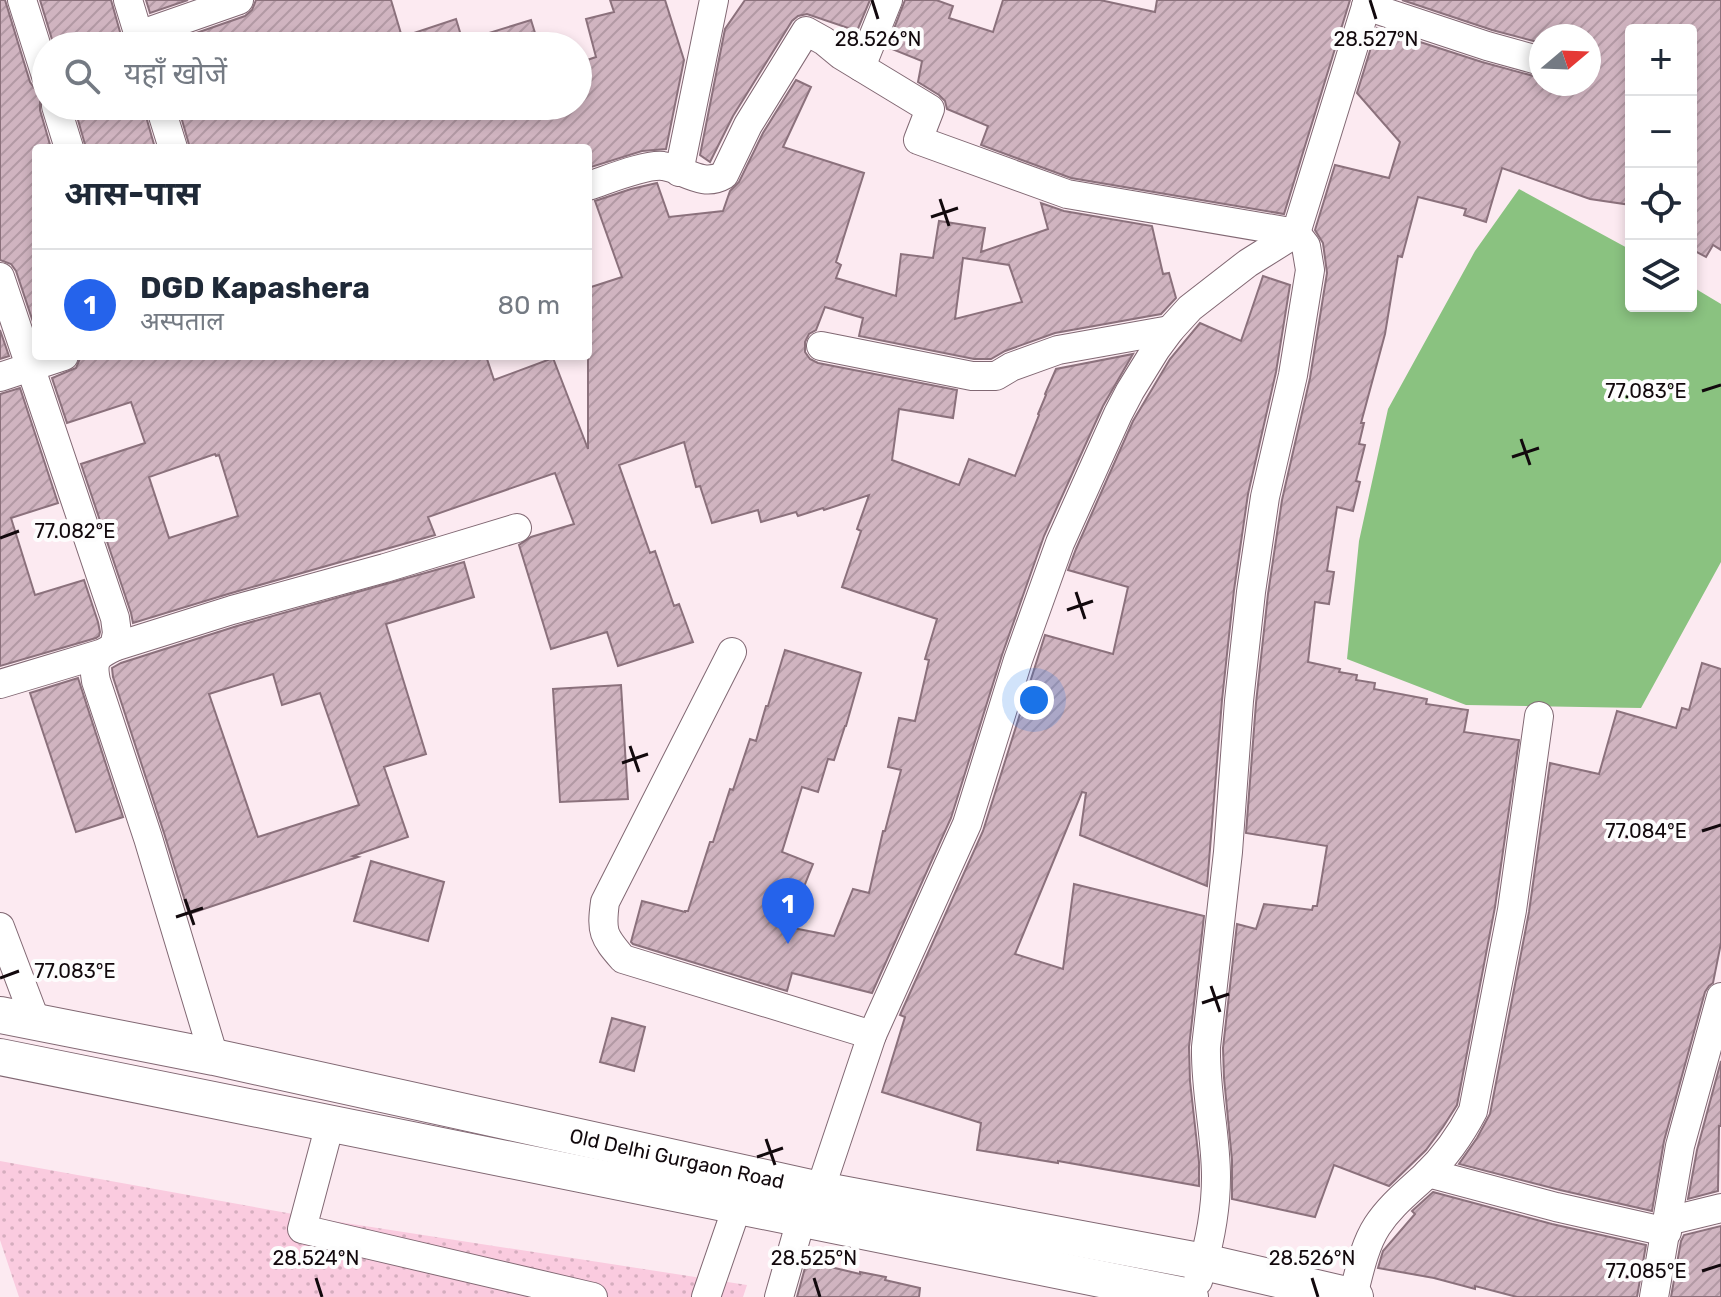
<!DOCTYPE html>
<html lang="hi">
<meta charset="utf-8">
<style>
body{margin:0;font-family:Rubik,"Noto Sans Devanagari",sans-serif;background:#f2f2f3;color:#1f2937}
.controls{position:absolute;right:24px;top:24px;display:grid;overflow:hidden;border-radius:8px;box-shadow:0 4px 12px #0003}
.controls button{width:72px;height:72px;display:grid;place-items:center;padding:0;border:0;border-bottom:2px solid #e0e1e3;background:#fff;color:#1f2937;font:40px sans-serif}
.compass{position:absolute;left:1529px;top:24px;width:72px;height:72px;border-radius:50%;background:#fff;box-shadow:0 4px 12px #0003;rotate:71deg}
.you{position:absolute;left:1034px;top:700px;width:28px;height:28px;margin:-20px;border:6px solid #fff;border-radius:50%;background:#1a73e8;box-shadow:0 0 0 12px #1a73e833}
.badge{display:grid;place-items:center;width:52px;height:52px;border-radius:50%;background:#2563eb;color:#fff;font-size:26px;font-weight:700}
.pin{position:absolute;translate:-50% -66px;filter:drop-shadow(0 2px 4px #0008)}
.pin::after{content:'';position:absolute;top:42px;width:28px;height:24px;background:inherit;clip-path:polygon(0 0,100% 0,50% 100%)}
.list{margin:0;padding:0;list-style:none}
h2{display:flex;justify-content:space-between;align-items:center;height:104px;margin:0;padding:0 32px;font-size:34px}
h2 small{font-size:26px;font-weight:400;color:#747a83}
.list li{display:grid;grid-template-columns:52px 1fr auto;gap:24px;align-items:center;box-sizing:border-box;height:112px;padding:0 32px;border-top:2px solid #e0e1e3}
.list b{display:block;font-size:30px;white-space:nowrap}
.list p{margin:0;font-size:26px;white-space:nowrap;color:#747a83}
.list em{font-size:26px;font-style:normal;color:#747a83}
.icon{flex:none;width:44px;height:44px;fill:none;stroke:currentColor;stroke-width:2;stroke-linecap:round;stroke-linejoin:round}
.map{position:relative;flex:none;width:1721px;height:1297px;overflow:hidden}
.search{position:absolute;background:#fff;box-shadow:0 4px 12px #0003;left:32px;top:32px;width:560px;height:88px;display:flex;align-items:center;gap:20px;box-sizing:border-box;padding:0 28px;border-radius:44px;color:#747a83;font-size:30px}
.panel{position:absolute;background:#fff;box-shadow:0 4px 12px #0003;left:32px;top:144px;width:560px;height:216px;border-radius:8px}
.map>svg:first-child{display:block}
</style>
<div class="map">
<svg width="1721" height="1297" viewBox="0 0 1721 1297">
<defs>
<pattern id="park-dots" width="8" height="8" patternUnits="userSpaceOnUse" patternTransform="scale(2)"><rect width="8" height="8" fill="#facbdf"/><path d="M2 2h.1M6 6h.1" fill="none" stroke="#d5adbe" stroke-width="1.8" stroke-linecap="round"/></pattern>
<pattern id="building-hatch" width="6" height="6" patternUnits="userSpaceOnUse" patternTransform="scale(2)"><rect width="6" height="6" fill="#d0b4c0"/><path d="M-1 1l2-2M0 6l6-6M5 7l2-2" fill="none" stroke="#b299a4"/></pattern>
</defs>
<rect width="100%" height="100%" fill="#fceaf1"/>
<path fill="url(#park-dots)" d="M0,1161L326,1220L747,1285L743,1297H19L0,1240Z"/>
<path fill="#8ac280" d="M1519,189L1631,250V306H1691V286L1721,304V562L1641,708L1466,705L1347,659L1359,541L1388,409L1475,251Z"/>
<g fill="url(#building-hatch)" stroke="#8b717c" stroke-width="2" fill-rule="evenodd">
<path d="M0,0H5L30,82L35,89L46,93L40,102V110L51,148H36V331L16,271L11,264L0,260Z"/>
<path d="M40,0H111L124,46H54Z"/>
<path d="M146,0H188L150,13Z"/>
<path d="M256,0H391L402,37L456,19L463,42V41L531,20L539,46H159L245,16L252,10Z"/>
<path d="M610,0H665L684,60L666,149L642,151L588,168V148H190L178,106H537L540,116L570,106H578V63L596,57L586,19L614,12Z"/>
<path d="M745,0H870L857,31L807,14L798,16L792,21L733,116L710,162L700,155L725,29Z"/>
<path d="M905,0H936L953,6L949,18L993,32L1003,0H1100L1155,12L1157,0H1350L1284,214L1071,178L981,145L988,126L947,109L945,101L939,95L918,82L922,61L887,47Z"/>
<path d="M1402,0H1721V250L1713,245L1706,257L1691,249V30H1631V205L1590,199L1502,168L1486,222L1464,215L1466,209L1418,197L1402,257L1398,256L1385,334L1361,423H1364L1359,444L1365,445L1356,481L1360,482L1353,511L1337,507L1327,571L1334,572L1329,604L1315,602L1308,662L1340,669L1339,672L1357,675L1356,680L1375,683L1374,689L1427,699L1426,704L1468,710L1464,732L1519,740L1495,907L1457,1105L1443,1127L1426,1150L1389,1186L1334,1165L1315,1217L1232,1199V1160L1224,1078L1223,1048L1237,924L1256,929L1264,904L1312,910L1313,906H1317L1327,846L1246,833L1256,703L1268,594L1282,500L1310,378L1327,273L1323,243L1315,230L1335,165L1389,178L1400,142L1357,93L1377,28L1482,62L1541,78V84H1589V36H1541V43L1492,30Z"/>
<path d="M796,80L811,87L783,147L864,173L836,262L841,265L836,278L896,296L901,254L933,258L939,221L985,228L981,252L1048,229L1041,203L1064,211L1152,226L1163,274L1169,273L1176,298L1161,314L1055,333L1005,351L991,359H974L859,336L863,318L825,307L816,330L809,334L805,342V352L810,359L818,363L957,390L953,418L899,409L892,460L959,485L969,459L1015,476L1039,415L1038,414L1046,395L1045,394L1056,369L1133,354L1103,406L1044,536L1002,655L951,818L872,993L792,973L787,991L633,944L631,942L642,901L685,912V911H688L710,842H713L730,789L733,790L750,739L756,741L766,706H768L785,650L861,673L846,726H845L834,760L828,759L818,792L802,787L782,852L813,864L788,927L834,936L853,889L869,893L883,831H885L901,770L888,767L899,718L915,721L929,660L925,659L937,619L842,587L861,531L857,529L869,495L824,510L823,508L798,516L796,512L761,522L758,510L712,523L700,486L696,487L684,442L619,465L650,553L655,551L674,606L679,604L693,642L618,666L607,632L551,649L519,545L531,537L574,524L555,473L428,517L435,535L228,594L133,623L131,613L81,464L145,443L131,402L67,423L52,378L76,368L81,356H486L494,380L553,358L588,449V288L622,277L595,201L631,189L657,183L669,217L723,211L730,191L739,182L763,133ZM963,258L1009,265L1022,302L955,319ZM215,454L216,456L219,455L238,516L169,538L149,477Z"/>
<path d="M74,106H143L155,148H86Z"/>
<path d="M1263,276L1290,285L1276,372L1248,494L1234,590L1222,700L1207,886L1080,835L1086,793L1082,792L1015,954L1063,969L1074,884L1204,916L1189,1047L1190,1081L1199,1162V1186L1058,1161V1163L977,1150L981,1123L882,1092L905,1017L900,1015L983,831L1045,635L1113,654L1128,587L1068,570L1076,549L1133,421L1170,359L1200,323L1241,341Z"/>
<path d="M0,330L9,356L0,359Z"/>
<path d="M20,388L58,503L11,518L35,595L84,580L98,622L100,632L99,636L96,638L0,666V394Z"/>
<path d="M464,562L474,597L386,624L426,754L384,767L408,837L353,856L358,857L189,914L164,833L113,677L112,668L121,663L237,626ZM273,674L282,705L320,693L359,805L258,837L209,694Z"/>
<path d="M1702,663L1721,669V943L1713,983L1709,986L1705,992L1664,1141L1652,1211L1560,1190L1459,1164L1477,1138L1490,1114L1529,912L1550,763L1599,774L1617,711L1676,728L1682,708L1689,710Z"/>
<path d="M78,678L123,817L76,832L30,693Z"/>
<path d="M621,685L628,799L560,802L553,689Z"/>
<path d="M371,861L444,882L428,941L354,921Z"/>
<path d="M612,1018L645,1027L634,1071L600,1062Z"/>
<path d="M1721,1061V1126H1719L1718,1191L1688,1199L1697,1150Z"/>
<path d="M1433,1192L1552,1224L1646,1245L1637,1297H1517L1475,1286V1289L1434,1278L1378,1268L1383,1251L1415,1214L1412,1211Z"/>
<path d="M1721,1226V1297H1671L1681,1241L1684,1235Z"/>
<path d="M806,1264L821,1268L822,1265L860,1274V1272L886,1277L885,1280L920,1288L919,1297H797Z"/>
</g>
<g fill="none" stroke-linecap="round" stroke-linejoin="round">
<g stroke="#816873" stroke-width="30">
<g id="minor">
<path d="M22,0L46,76"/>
<path d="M128,0L142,46"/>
<path d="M1366,6L1487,46L1541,61"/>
<path d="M139,35L239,0"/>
<path d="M861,67L888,0"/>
<path d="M56,106L69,148"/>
<path d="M160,106L173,148"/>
<path d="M679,172L714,0"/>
<path d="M588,186C607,180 645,164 663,166C684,169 702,188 724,175L748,125L806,31L824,41L841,55L930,109L918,140L1067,194L1296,233L1306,246L1310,270L1293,375L1265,497L1251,592L1239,701L1228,852L1206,1047C1205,1091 1216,1134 1216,1177C1216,1213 1209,1247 1198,1281"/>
<path d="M0,277L115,618L117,633L114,647C96,656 92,660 96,681L148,838L214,1057"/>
<path d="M821,346L972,376H996L1011,367L1058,350L1170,330"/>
<path d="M0,377L64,356"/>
<path d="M114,647L232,610L385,568L517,528"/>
<path d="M732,652L605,902C601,932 603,936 623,959L872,1035"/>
<path d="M0,684L100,654"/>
<path d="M0,927L36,1022"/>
<path d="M330,1124L302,1229L593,1297"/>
<path d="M1428,1173L1556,1207L1667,1232"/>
<path d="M820,1190L872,1035L967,824L1018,660L1060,543L1118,414L1130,391L1156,349L1170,330L1190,308L1248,263L1296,233L1368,0"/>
<path d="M1668,1221L1721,1208"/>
<path d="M1353,1296C1359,1273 1364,1246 1377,1226C1390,1206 1408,1192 1425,1176C1444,1158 1461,1134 1473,1111L1512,910L1539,716"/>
<path d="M706,1297L737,1207"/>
<path d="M779,1297L801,1220"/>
<path d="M1654,1297L1680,1146L1721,997"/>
</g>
</g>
<g stroke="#816873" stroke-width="38">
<g id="major">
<path id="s1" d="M0,1015L214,1057L820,1190L1204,1262L1355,1297"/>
<path d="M0,1057L1190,1297"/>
</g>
</g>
<use href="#minor" stroke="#fff" stroke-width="28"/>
<use href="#major" stroke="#fff" stroke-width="36"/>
</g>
<path fill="none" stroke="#12090d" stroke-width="3" d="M872,0L878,19M1370,0L1376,19M940,199L949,226M931,217L958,208M1702,391L1721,385M1521,439L1530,465M1512,457L1539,448M0,538L19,531M1076,592L1085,619M1067,610L1093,601M630,746L639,772M622,763L648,754M1702,831L1721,825M185,899L194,925M176,917L203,908M0,978L19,971M1211,986L1220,1012M1202,1003L1229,994M766,1139L775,1165M757,1157L783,1148M1702,1271L1721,1265M316,1278L322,1297M814,1278L820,1297M1312,1278L1318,1297"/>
<g text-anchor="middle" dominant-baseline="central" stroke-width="8" stroke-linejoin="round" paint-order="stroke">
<g font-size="20" fill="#12090d" stroke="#fdfdfd">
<text stroke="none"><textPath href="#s1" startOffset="692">Old Delhi Gurgaon Road</textPath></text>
</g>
</g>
<g font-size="20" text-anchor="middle" fill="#12090d" stroke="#fdfdfd" stroke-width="8" stroke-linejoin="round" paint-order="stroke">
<text x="878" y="46">28.526°N</text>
<text x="1376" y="46">28.527°N</text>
<text x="1646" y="398">77.083°E</text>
<text x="75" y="538">77.082°E</text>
<text x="1646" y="838">77.084°E</text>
<text x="75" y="978">77.083°E</text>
<text x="316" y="1265">28.524°N</text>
<text x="814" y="1265">28.525°N</text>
<text x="1312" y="1265">28.526°N</text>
<text x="1646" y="1278">77.085°E</text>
</g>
</svg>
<div class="controls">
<button>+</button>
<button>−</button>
<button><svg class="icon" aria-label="locate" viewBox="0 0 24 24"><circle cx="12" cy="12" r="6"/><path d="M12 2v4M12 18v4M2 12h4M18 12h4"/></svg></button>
<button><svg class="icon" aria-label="layers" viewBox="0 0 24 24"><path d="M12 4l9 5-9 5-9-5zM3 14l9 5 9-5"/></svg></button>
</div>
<svg class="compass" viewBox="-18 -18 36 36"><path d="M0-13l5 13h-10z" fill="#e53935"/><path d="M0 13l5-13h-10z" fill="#747a83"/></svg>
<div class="you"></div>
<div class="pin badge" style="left:788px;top:944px">1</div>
<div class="search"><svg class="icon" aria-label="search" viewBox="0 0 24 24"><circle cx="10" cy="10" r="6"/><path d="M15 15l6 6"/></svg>यहाँ खोजें</div>
<section class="panel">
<h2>आस-पास<small></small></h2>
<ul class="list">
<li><span class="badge">1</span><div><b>DGD Kapashera</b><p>अस्पताल</p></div><em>80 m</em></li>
</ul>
</section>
</div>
